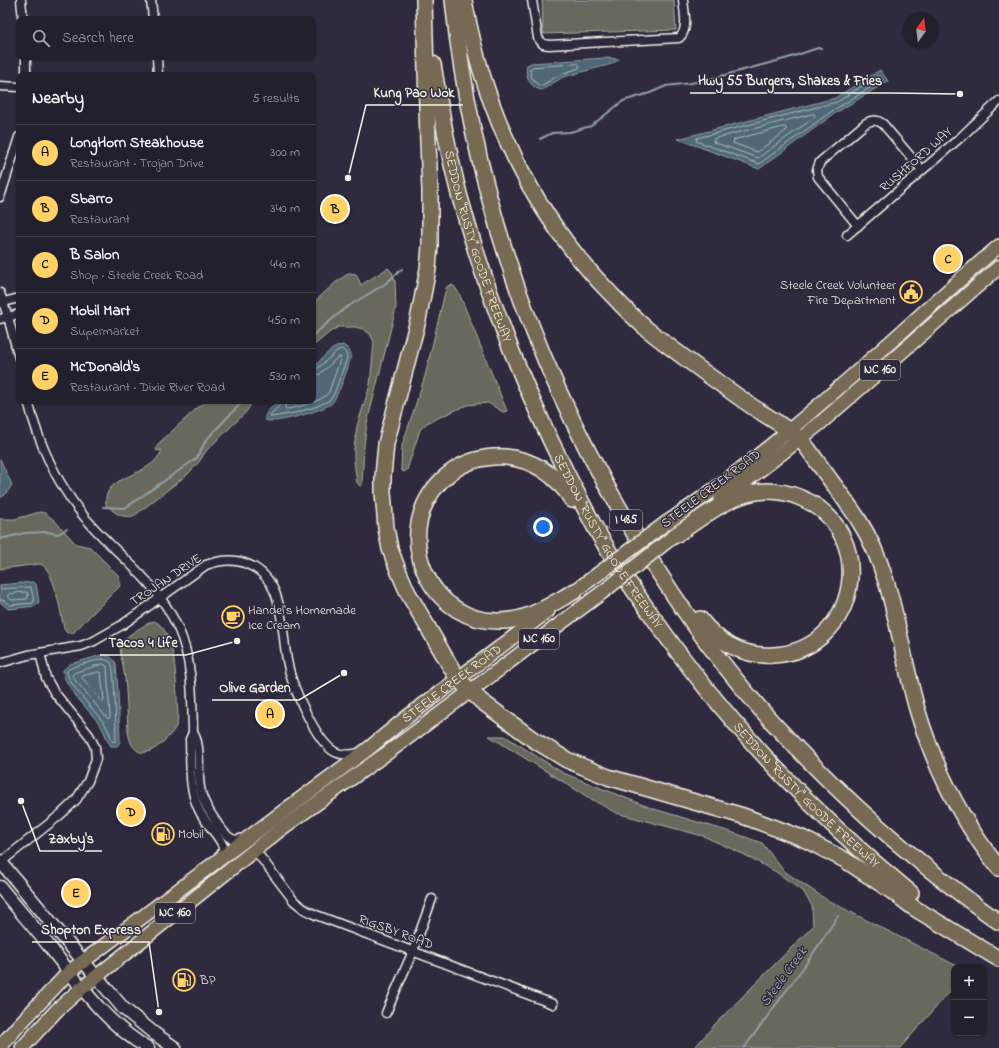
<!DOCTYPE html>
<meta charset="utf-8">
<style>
body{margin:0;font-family:"Indie Flower",sans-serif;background:#2b2836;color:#f1f3f6}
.controls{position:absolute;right:12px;bottom:12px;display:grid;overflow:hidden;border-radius:8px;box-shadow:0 1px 3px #0004}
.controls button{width:36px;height:36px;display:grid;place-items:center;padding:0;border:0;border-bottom:1px solid #403e4a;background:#23202e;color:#f1f3f6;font:20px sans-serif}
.compass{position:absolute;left:903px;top:12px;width:36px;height:36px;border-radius:50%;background:#23202e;box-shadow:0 1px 3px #0004;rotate:14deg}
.you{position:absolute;left:543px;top:527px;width:14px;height:14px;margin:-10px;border:3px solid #fff;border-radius:50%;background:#1a73e8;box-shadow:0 0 0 6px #1a73e833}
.badge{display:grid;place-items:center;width:26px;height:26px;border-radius:50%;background:#ffd166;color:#111;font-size:13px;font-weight:700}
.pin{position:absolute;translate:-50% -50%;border:2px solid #fff;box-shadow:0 1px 4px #0006}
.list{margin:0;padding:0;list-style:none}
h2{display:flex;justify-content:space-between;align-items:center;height:52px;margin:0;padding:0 16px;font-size:17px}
h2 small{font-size:13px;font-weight:400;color:#a3a3aa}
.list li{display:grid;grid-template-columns:26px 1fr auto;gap:12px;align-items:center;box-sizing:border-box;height:56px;padding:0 16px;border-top:1px solid #403e4a}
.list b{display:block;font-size:15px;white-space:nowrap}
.list p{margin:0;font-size:13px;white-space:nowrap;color:#a3a3aa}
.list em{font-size:13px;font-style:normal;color:#a3a3aa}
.icon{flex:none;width:22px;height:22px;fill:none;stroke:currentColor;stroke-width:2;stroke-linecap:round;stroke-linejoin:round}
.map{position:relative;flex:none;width:999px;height:1048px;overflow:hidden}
.search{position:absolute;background:#23202e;box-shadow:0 1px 3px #0004;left:16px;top:16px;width:300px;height:44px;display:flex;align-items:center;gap:10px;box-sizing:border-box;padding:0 14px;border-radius:8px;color:#a3a3aa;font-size:15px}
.panel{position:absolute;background:#23202e;box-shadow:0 1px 3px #0004;left:16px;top:72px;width:300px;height:332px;border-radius:8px}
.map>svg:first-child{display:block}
</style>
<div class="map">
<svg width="999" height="1048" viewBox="0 0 999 1048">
<rect width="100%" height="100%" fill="#2f2a3d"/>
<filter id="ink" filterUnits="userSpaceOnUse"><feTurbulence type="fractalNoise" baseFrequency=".025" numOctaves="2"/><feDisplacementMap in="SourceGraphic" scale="8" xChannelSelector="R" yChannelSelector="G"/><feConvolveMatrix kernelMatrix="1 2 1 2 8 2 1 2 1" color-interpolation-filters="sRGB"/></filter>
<g filter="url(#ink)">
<g fill="#68695b" stroke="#aeada2">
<path d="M542,0H674L676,30L543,34Z"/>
<path d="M388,268L392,272L395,281L396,308L367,423L364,445L362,485L360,486L357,483L354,461V448L357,426L370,385L374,342L370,334L363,329L355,327H338L330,332L313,346V303L335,283L349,273L356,274L361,285Z"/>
<path d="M451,285L454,286L459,293L507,411L503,412L488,403L467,405L427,423L420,430L407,470L404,472L401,470L402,446L425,376L446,288L448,286Z"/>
<path d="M205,401H253L246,412L206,451L199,462L188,474L134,516C120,518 117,514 106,505C102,473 151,479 162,450L157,451L156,448L160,442Z"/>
<path d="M40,512L45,513L54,520L76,544L90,547L118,575L120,580V586L73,633H67L64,629C61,616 54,565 39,564L0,569V519H15Z"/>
<path d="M154,621C175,629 176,678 177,697C177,705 179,716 177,724C175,730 170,735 166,739C150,756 133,760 128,732C127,710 127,688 123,666C122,659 118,648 122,642C126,636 147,623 154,621Z"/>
<path d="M489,736H505L563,773L651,808L734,833L762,843L784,871L827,900L959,967H954V987L900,1048H694L717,1022L813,926L812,906L803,891L776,872L745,855L703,836L616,813L591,799Z"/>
</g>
<g fill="#506878" stroke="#929fa5">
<path d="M605,58L619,59L612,64L563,77L542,90C531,89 524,75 527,65L531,63Z"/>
<path d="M880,70L888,81L834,114L759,169L678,139L835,98Z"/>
<path d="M343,345C346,347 350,350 351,354C352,360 337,398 332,403C325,410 274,425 265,420C264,412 273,406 278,401H313V368C321,360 331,346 343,345Z"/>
<path d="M0,459L12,485L5,495L0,498Z"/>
<path d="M33,582L36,584L39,602L36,606L10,609H8L0,602V585Z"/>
<path d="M102,655C108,655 114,658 116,664L118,692L120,740V742L117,746H111C106,740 105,732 101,726C92,713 62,685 63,670L70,664Z"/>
</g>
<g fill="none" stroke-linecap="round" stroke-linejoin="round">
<g stroke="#b2babb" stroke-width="1">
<path d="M578,64L580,66L579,68L561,74L541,86C535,84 529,75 530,69L533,67Z"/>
<path d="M878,76L881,78V81L832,111L759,164L696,141L697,138L837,102Z"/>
<path d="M813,114L815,115V117L758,158L713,142L714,139Z"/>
<path d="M784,127L786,128V131L757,152L733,143L734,140Z"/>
<path d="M281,401L280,405L270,415L271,417L295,413L318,406L330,400L334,394L347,358L346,353L342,349L338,350L317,369L313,371"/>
<path d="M286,401L285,408L287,409C299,407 322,402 329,392L341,357H338L320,374L313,376"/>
<path d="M0,589L31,587L34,601L33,603L10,605L3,600H0"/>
<path d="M26,592L28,593V596L27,599L12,600L7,596L9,594Z"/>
<path d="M102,659C105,660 109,660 111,663C115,669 116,728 116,740L115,742L112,741C110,735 108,729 105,724C99,716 64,679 67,671C70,666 96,661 102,659Z"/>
<path d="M103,664L107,666L110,717L108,719L76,681L72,675L74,673Z"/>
<path d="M99,672L101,673L104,700L102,702L82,678L83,676Z"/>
</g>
<g stroke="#929fa5" stroke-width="2">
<path d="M540,139L552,133L570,132L591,126L623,101L650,93L666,86L691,83L710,79L788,58L818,48H821"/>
<path d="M313,335L347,307L385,284L402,269"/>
<path d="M103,507L125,508L197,458L206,440L243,401"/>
<path d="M0,539L25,533L47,532L58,534L67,529"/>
<path d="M744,1048L806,964L838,916"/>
</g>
<g stroke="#f4f1e8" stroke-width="11">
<g id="street">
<path d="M21,0L23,19"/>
<path d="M151,0L153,19"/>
<path d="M532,0L538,38L543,44L549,45L679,38C689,30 684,11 683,0"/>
<path d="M26,57V75"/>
<path d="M157,57L158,75"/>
<path d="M0,86L19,87"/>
<path d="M0,197L19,137"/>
<path d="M858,226L818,177L817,170L820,162L866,123C873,119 878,120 883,124L922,170"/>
<path d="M847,235L962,136L999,101"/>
<path d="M0,293L8,317L19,358"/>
<path d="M0,303L19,298"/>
<path d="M0,319L19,314"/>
<path d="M28,401C40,449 61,493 95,529C127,563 158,584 178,628C193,661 192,698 193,733C202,744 197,772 200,787C202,802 211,814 219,826C224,832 227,838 235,840L245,838"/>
<path d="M0,663L28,655L81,646L94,641L122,625L206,565C220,560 233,558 247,564C287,579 280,631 288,665C292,686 316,742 335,752C343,756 351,755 359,753"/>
<path d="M193,733L190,739C191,762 188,788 199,810C205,823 217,833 223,846V850L220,858"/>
<path d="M255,850L294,901L304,909L316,915L553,1004"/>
<path d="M1,862L60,815L76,800L88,781L96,759L95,747L89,735L54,692L46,678L40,653"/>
<path d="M386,1013L413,951L432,899"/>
</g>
</g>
<g stroke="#f4f1e8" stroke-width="15">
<g id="secondary">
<path d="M0,861L83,961L123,1008L155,1034L175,1048"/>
<path d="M0,887C16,907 33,926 49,946C77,982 108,1026 148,1048"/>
</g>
</g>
<g stroke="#f4f1e8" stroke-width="16">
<g id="primary">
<path d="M720,501L818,425L999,267"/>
<path d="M666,523C787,443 889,340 999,246"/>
<path d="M567,597L598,574"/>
<path id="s1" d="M0,1047L18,1026L69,972L284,811L368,749L407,717L548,611"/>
<path d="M22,1048L57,1010L82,988L281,829L394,748L608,588"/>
</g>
</g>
<g stroke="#f4f1e8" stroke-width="18">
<g id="highway">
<path d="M424,0L428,142L430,191V246L428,269L418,320L386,444L383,476V492L386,528L390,549L398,570L408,593L449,664L458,679L481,701L534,740L567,760L608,777L743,816L802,838L845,860L893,892L914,908L999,959"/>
<path d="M453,0C473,196 538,379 642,546C681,609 724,670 774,724C842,798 917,864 999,922"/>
<path d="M464,0C484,110 531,213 610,293C622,306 635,319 648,330C681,356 716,381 750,405C766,416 784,425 798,438C806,444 812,455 818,463C831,481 845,499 858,519C894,574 899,647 917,709C934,766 962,822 999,868"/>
<path id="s2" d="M433,64C440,107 448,151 459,194C486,293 523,387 569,478C581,500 591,522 604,543C618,568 634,591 650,613C723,719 811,812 911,893"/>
<path d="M572,500C557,476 535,460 506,457C486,456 466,461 450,473C383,525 428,633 512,620C535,616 555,602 575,591"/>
<path d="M674,536C696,522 722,501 747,494C765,489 784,491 801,498C880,531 859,651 773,655C743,657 718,642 700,619"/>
</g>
</g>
<use href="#street" stroke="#2f2a3d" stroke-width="8"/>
<use href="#secondary" stroke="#2f2a3d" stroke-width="12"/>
<use href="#primary" stroke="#766a55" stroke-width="13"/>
<use href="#highway" stroke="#766a55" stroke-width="15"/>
<g stroke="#f4f1e8" stroke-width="16" stroke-linecap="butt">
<g id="primary-bridge">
<path d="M598,574L666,523"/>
<path d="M608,588L674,536"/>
</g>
</g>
<use href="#primary-bridge" stroke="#766a55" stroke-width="13"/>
</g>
</g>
<defs>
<g id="civic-ring" transform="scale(1.15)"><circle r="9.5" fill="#2f2a3d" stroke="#ffd166" stroke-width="1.5"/><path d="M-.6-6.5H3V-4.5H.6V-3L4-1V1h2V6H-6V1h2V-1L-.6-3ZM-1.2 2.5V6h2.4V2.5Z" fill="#ffd166"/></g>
<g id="cafe-ring" transform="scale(1.15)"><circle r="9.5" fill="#2f2a3d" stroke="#ffd166" stroke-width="1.5"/><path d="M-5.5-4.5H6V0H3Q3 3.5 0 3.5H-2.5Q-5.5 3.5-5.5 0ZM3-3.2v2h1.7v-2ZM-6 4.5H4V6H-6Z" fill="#ffd166"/></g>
<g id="fuel-ring" transform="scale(1.15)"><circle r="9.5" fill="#2f2a3d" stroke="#ffd166" stroke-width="1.5"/><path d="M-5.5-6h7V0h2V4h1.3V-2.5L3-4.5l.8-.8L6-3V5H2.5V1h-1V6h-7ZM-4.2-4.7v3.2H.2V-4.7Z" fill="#ffd166"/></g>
</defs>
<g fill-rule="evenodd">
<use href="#civic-ring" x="911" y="292"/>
<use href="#cafe-ring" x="233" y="617"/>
<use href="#fuel-ring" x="163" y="834"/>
<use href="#fuel-ring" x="184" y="980"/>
</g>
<g text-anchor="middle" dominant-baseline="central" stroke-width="3" stroke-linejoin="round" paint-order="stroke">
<g fill="#2f2a3d" stroke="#b9b5b5" stroke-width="1">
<rect x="860" y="360" width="40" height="20" rx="3"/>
<rect x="610" y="510" width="32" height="20" rx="3"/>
<rect x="519" y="629" width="40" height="20" rx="3"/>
<rect x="155" y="903" width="40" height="20" rx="3"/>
</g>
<g font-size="12" font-weight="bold" fill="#f4f1e8">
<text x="880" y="370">NC 160</text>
<text x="626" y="520">I 485</text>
<text x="539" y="639">NC 160</text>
<text x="175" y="913">NC 160</text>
</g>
<g font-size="13" fill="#f4f1e8" stroke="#2f2a3d">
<text transform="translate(916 160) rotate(-41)">RUSHFORD WAY</text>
<text stroke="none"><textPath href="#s2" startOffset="188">SEDDON "RUSTY" GOODE FREEWAY</textPath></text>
<text transform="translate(711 489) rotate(-37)">STEELE CREEK ROAD</text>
<text stroke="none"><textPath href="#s2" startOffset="512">SEDDON "RUSTY" GOODE FREEWAY</textPath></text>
<text transform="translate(166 580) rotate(-34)">TROJAN DRIVE</text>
<text stroke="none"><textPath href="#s1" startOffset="581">STEELE CREEK ROAD</textPath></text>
<text stroke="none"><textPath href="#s2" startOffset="836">SEDDON "RUSTY" GOODE FREEWAY</textPath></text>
<text transform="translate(396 932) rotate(20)">RIGSBY ROAD</text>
</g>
<g font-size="13" fill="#f4f1e8" stroke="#2f2a3d" text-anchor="start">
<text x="896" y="285" text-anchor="end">Steele Creek Volunteer<tspan x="896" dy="15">Fire Department</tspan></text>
<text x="248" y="610">Handel's Homemade<tspan x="248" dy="15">Ice Cream</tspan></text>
<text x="178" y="834">Mobil</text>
<text x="200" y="980">BP</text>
</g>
<g font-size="14" font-style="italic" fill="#b2babb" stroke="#2f2a3d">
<text transform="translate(784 977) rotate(-54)">Steele Creek</text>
</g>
</g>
<path fill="none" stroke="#f4f1e8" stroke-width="1.5" d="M960 94L890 93H690M348 178L366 105H463M237 641L186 655H100M344 673L299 700H212M21 801L40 851H102M159 1012L149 942H32"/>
<g fill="#f4f1e8" stroke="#2f2a3d" stroke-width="1.5">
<circle cx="960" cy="94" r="4"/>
<circle cx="348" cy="178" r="4"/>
<circle cx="237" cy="641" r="4"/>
<circle cx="344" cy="673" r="4"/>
<circle cx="21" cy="801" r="4"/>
<circle cx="159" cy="1012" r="4"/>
</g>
<g font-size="14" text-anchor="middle" font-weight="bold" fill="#f4f1e8" stroke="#2f2a3d" stroke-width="3" stroke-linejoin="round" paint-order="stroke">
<text x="790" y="85">Hwy 55 Burgers, Shakes &amp; Fries</text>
<text x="414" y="97">Kung Pao Wok</text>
<text x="143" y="647">Tacos 4 Life</text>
<text x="255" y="692">Olive Garden</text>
<text x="71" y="843">Zaxby's</text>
<text x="91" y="934">Shopton Express</text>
</g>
</svg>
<div class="controls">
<button>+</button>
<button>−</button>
</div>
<svg class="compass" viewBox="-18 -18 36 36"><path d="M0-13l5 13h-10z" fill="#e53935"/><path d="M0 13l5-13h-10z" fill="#a3a3aa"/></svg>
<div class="you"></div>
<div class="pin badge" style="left:270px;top:714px">A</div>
<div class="pin badge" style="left:335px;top:209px">B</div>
<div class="pin badge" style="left:948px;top:259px">C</div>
<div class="pin badge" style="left:131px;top:812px">D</div>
<div class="pin badge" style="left:76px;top:893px">E</div>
<div class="search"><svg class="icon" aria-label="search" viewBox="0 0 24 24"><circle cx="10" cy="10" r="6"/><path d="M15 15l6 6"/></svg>Search here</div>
<section class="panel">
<h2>Nearby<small>5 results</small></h2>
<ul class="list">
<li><span class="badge">A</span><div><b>LongHorn Steakhouse</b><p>Restaurant · Trojan Drive</p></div><em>300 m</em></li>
<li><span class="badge">B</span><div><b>Sbarro</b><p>Restaurant</p></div><em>340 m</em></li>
<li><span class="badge">C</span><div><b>B Salon</b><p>Shop · Steele Creek Road</p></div><em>440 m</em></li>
<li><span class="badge">D</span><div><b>Mobil Mart</b><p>Supermarket</p></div><em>450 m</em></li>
<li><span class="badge">E</span><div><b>McDonald's</b><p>Restaurant · Dixie River Road</p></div><em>530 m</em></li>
</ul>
</section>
</div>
